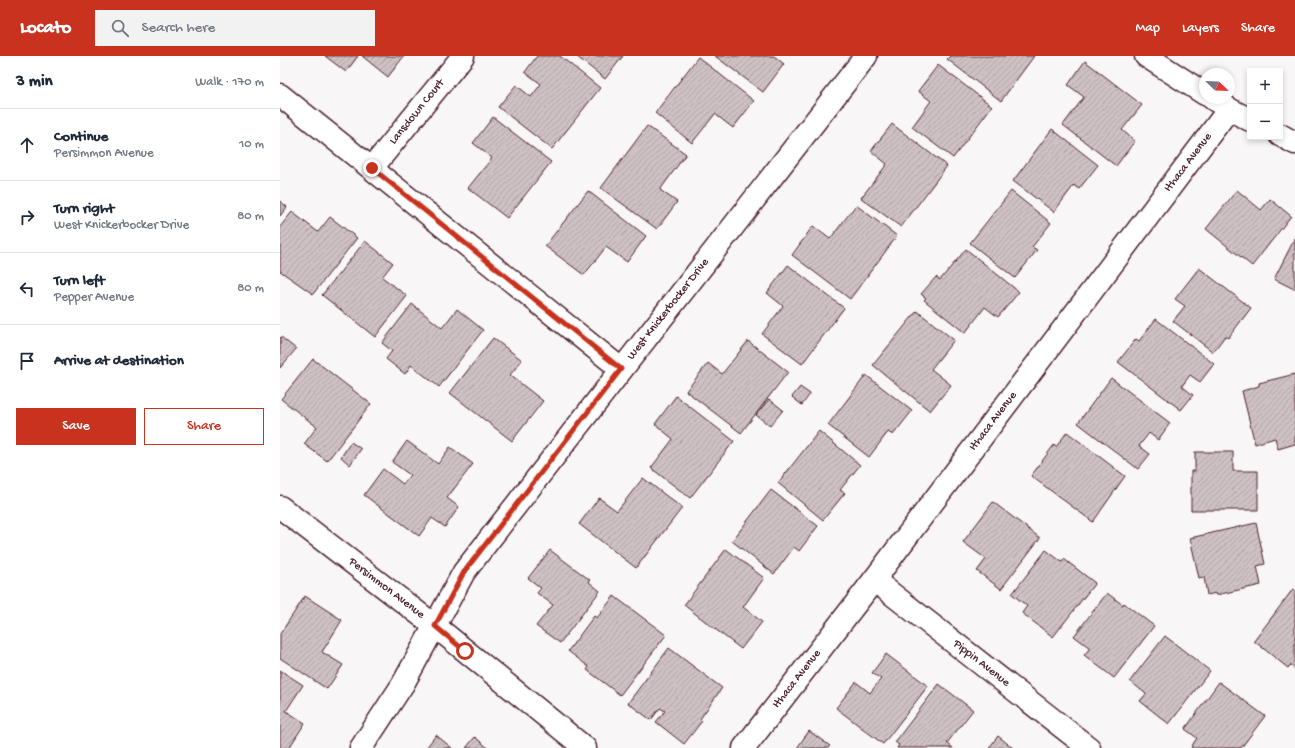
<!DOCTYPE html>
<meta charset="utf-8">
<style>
body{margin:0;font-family:"Gochi Hand",sans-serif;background:#f2f2f3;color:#1f2937}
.controls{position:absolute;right:12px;top:12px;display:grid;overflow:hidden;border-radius:0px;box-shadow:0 2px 6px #0003}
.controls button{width:36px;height:36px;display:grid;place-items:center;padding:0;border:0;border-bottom:1px solid #e0e1e3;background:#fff;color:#1f2937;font:20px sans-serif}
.compass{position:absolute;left:919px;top:12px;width:36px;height:36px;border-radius:50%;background:#fff;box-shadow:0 2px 6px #0003;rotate:113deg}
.stop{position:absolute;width:12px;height:12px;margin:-9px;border:3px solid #c8321e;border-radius:50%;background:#fff}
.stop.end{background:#c8321e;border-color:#fff;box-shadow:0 1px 4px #0008}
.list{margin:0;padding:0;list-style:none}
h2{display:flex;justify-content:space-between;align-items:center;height:52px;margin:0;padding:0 16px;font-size:17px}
h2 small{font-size:13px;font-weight:400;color:#747a83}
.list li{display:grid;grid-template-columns:26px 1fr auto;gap:12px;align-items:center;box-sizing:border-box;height:72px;padding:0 16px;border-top:1px solid #e0e1e3}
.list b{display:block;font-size:15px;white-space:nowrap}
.list p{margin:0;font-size:13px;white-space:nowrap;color:#747a83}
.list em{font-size:13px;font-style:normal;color:#747a83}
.actions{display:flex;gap:8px;padding:12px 16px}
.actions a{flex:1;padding:9px 0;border:1px solid #c8321e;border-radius:0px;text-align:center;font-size:14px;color:#c8321e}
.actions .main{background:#c8321e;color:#fff}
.icon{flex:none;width:22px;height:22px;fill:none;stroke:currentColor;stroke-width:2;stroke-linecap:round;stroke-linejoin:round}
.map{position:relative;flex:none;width:1015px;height:692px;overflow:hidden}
header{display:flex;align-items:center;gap:24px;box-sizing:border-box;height:56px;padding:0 20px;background:#c8321e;color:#fff}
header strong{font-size:19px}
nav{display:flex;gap:22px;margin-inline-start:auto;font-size:14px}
.search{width:280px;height:36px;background:#f2f2f3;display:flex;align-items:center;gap:10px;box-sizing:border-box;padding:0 14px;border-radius:0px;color:#747a83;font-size:15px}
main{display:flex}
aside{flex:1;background:#fff}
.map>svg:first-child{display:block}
</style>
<header>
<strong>Locato</strong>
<div class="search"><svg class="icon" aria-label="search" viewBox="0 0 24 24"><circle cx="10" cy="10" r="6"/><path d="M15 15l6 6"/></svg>Search here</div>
<nav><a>Map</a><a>Layers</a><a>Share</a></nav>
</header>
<main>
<aside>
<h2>3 min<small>Walk · 170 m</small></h2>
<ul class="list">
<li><svg class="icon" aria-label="ahead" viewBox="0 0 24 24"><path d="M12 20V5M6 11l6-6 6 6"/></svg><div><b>Continue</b><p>Persimmon Avenue</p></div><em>10 m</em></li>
<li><svg class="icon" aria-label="right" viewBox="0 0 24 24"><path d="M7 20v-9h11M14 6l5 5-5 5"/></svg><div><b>Turn right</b><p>West Knickerbocker Drive</p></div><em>80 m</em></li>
<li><svg class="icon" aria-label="left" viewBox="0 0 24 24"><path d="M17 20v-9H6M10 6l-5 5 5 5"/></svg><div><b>Turn left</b><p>Pepper Avenue</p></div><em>80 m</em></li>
<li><svg class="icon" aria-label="arrive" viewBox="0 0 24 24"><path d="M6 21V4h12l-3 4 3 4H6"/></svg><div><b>Arrive at destination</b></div></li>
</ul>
<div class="actions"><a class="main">Save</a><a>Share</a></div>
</aside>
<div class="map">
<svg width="1015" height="692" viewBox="0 0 1015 692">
<defs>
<pattern id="building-hatch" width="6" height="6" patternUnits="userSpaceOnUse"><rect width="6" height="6" fill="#cdc1c4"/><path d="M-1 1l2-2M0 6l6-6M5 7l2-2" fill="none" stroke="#b2a5a9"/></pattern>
</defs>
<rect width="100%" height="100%" fill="#f8f6f7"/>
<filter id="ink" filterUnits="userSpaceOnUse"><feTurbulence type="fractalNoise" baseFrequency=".025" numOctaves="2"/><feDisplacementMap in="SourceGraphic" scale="8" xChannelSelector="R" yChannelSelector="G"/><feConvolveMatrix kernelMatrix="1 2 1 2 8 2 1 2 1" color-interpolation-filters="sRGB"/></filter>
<g filter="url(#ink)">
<g fill="url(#building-hatch)" stroke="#4a1f2b">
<path d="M45,0H78L66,16Z"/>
<path d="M82,0H124L108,21Z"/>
<path d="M257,0H280L320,32L272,93L218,51L236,29L251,41L261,28L245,16Z"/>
<path d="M296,0H343L325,23Z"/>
<path d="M435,0H494L504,8L483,36Z"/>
<path d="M670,0H754L721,45L667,3Z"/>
<path d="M418,1L474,45L453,72L435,58L412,87L375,57Z"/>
<path d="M805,5L862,49L842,74L855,85L836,110L783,69L804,41L788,29Z"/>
<path d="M658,9L712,50L673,102L632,71L651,45L638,35Z"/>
<path d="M213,61L271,106L227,162L188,132L212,102L193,87Z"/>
<path d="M612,68L667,110L621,171L581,142L607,108L591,95Z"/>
<path d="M367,70L406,98L380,134L397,146L377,173L321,132Z"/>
<path d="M772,73L818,109L799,133L794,129L774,156L733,125Z"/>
<path d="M957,134L981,154L990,143L1011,160L972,210L926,173Z"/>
<path d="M308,135L366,180L347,206L326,191L304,219L265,190Z"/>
<path d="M731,135L771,167L752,191L757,194L735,222L690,187Z"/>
<path d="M0,145L7,151L0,160Z"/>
<path d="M576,149L617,180L570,243L512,199L533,170L550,183Z"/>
<path d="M12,156L38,176L50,161L77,182L33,238L0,215V171Z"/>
<path d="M1015,182V231L1014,233L994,223Z"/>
<path d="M85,185L113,207L102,221L127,240L95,281L42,239Z"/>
<path d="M686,193L739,236L718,261L705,251L685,277L644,244L646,242L641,238L656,221L660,224Z"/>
<path d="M508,209L564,252L522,308L482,278L503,250L487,237Z"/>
<path d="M919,212L971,252L948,282L945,280L933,296L893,265L905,250L895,243Z"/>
<path d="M132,248L162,272L177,253L203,274L159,331L131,309L125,318L106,303L112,295L102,287Z"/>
<path d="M637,255L674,284L651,313L671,329L650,355L593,309Z"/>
<path d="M876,263L934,308L920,326L910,319L902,330L913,339L901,354L838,306L856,283L859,285Z"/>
<path d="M1,281L16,293L0,312V282Z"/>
<path d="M213,282L242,304L230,319L263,345L232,385L170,337Z"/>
<path d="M468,285L508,316L461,377L406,335L428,307L442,318Z"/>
<path d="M33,303L91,348L47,405L24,388L37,371L1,343Z"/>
<path d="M1015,318V388L998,393L995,382L975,388L962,335L979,330V327Z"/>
<path d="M586,319L632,355L613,379L608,376L589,401L548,369Z"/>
<path d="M831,322L890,367L878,384L869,377L859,390L870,398L858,413L798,367Z"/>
<path d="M520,331L530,338L522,349L512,341Z"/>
<path d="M396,340L454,385L410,442L371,412L393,383L375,368Z"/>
<path d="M489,343L503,354L490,370L476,359Z"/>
<path d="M539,375L580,409L560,434L565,437L543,464L498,427Z"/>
<path d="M787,376L845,420L813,466L751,420L774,389L776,391Z"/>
<path d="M127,385L158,408L170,391L193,408L167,442L179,451L165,471L152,462L139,480L84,439L103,413L123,428L130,419L112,406Z"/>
<path d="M71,386L81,393L70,409L61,401Z"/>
<path d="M915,396H953V415H978V454H911V415H915Z"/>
<path d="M363,422L402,452L356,512L299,468L319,442L337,455Z"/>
<path d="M491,434L538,470L519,495L514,491L494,518L452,485Z"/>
<path d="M713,446L760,482L721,533L697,515L706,503L683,486Z"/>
<path d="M976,467L985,508L977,510L981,529L936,539V537L927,539L924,521L919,522L910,482Z"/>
<path d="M446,493L484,522L463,551L482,566L461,593L404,549Z"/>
<path d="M270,494L310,524L309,526L320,535L280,587L256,570L273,549L257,537L261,532L248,522Z"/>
<path d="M766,494L782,506L784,503L815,527L773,581L742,557L747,550L732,538Z"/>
<path d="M1013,533L1015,534V613L1010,609L1008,612L974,585Z"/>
<path d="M827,537L843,549L844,547L874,570L834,622L804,599L810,592L794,580Z"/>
<path d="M25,540L62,564L42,596L63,609L47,633L0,602V578Z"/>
<path d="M334,540L386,579L340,639L307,614L309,611L288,595L314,560L317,562Z"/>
<path d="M885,580L930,615L889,668L860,645L866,638L850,625Z"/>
<path d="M389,592L442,632L420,663L422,665L404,688L376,666L385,655L380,652L371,664L348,647Z"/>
<path d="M606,598L648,630L603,688L556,652L576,626L590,637L601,623L592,617Z"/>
<path d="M0,614L23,629L6,655L25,667L9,692H0Z"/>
<path d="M939,626L985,660L961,692H913L911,691L917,682L905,673Z"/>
<path d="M659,628L693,654L667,687L673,692H617L619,689L615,686Z"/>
<path d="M529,675L550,690L548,692H517Z"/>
<path d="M156,679L172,692H146Z"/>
<path d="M718,680L733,692H709Z"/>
<path d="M195,681L208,692H186Z"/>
</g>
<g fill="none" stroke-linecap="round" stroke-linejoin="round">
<g stroke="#4a1f2b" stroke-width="25">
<g id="minor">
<path d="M866,0L925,38"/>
<path d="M0,39L341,313"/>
<path d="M949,53L970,64"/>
<path d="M1000,79L1015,87"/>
<path id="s1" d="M92,112L183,0"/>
<path id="s2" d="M0,451L155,570L305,692"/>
<path id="s3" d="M594,524L809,692"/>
<path id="s4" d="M81,692L123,628L184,516L586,0"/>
<path id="s5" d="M464,692L594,524L949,53L932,42"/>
</g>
</g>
<use href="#minor" stroke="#fff" stroke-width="22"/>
</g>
</g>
<g fill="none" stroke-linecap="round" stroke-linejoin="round" filter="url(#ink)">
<path stroke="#c8321e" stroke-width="5" d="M92,112L341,313L184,516L155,570L185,595"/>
</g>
<g text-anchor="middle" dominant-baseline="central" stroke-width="3" stroke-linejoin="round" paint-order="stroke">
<g font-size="12" fill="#4a1f2b" stroke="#fff">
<text stroke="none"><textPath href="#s1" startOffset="72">Lansdown Court</textPath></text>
<text stroke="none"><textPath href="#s5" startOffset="735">Ithaca Avenue</textPath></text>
<text stroke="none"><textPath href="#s4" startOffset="537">West Knickerbocker Drive</textPath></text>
<text stroke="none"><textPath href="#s5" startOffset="411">Ithaca Avenue</textPath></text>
<text stroke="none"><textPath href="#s2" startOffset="134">Persimmon Avenue</textPath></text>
<text stroke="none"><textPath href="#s3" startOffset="136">Pippin Avenue</textPath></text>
<text stroke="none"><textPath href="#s5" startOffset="87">Ithaca Avenue</textPath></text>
</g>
</g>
</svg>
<div class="controls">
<button>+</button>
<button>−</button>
</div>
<svg class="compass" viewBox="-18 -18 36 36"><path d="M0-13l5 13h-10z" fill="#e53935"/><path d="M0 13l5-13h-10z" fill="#747a83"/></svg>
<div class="stop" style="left:185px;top:595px"></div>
<div class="stop end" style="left:92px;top:112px"></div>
</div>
</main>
